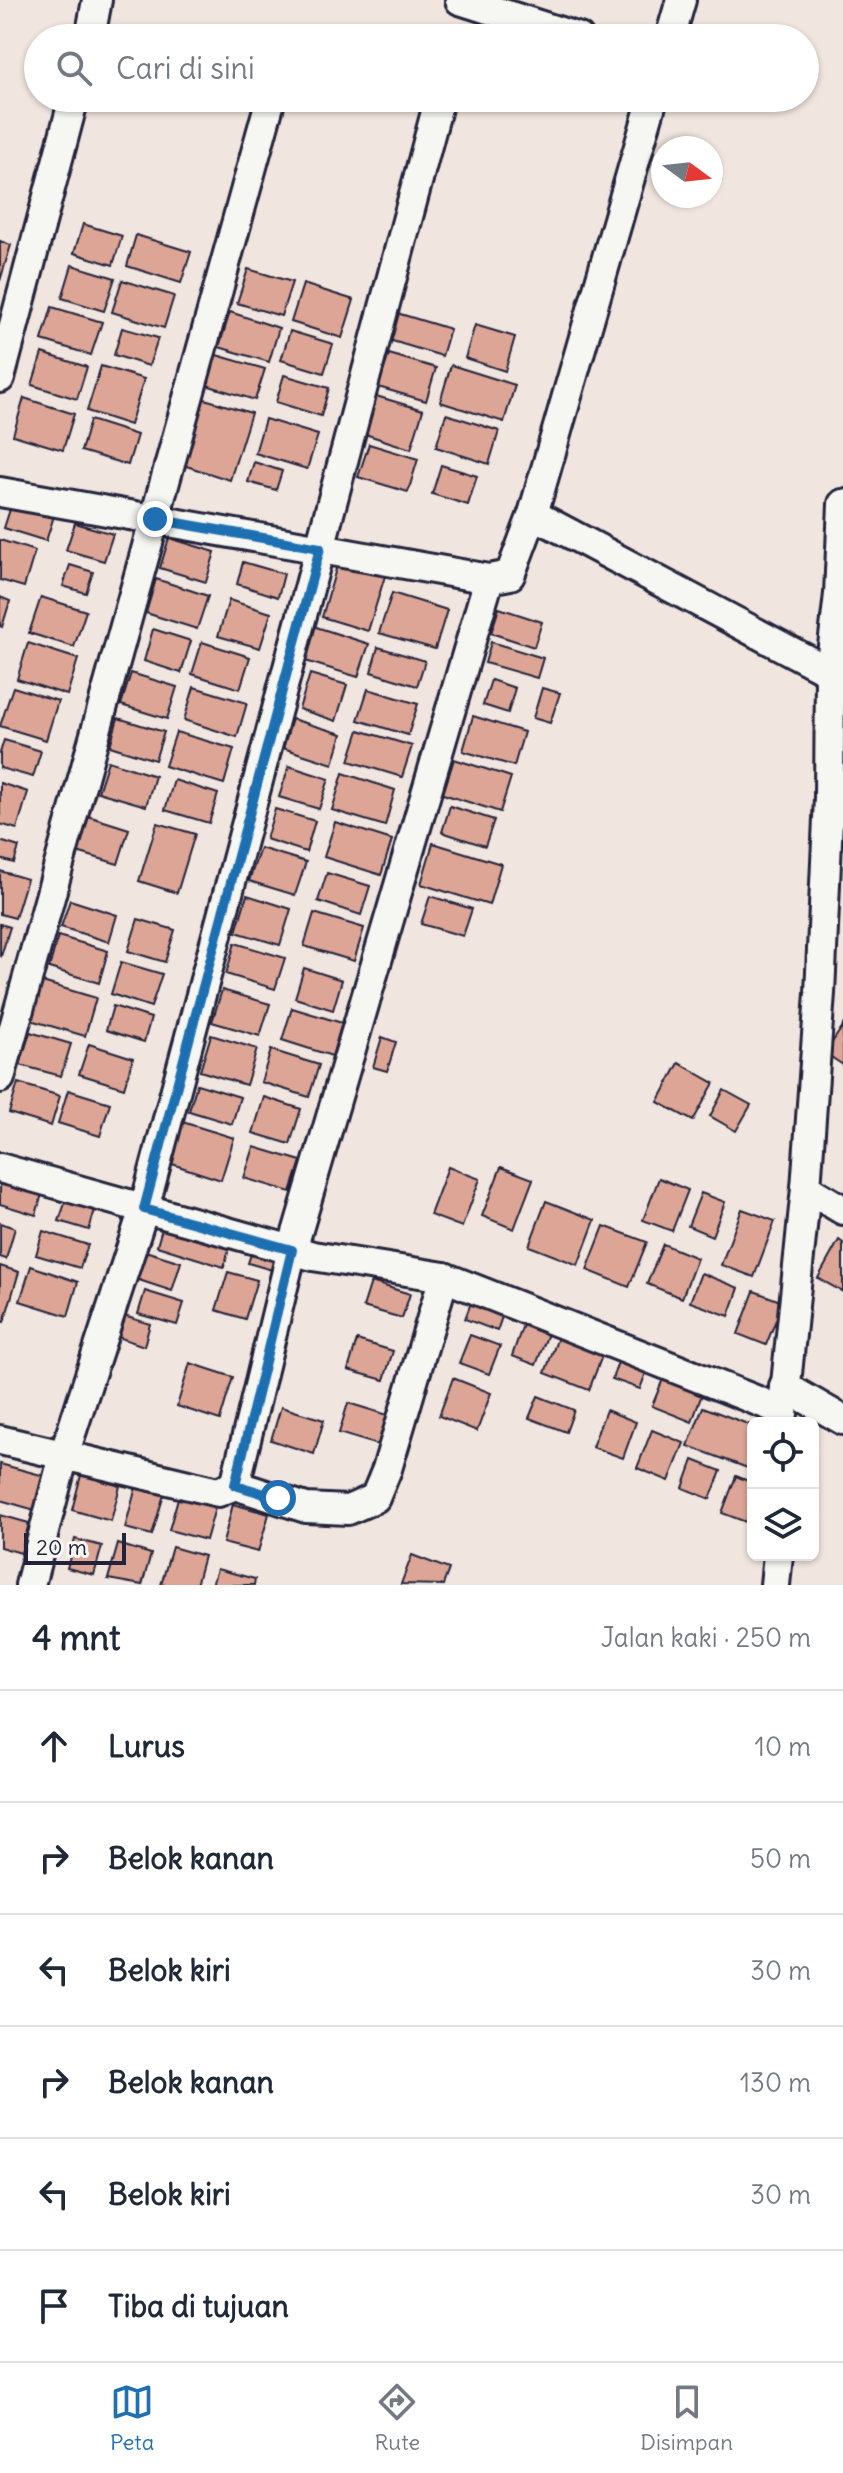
<!DOCTYPE html>
<html lang="id">
<meta charset="utf-8">
<style>
body{margin:0;font-family:Delius,sans-serif;background:#f2f2f3;color:#1f2937}
.controls{position:absolute;right:24px;bottom:24px;display:grid;overflow:hidden;border-radius:12px;box-shadow:0 2px 6px #0004}
.controls button{width:72px;height:72px;display:grid;place-items:center;padding:0;border:0;border-bottom:2px solid #e0e1e3;background:#fff;color:#1f2937;font:40px sans-serif}
.compass{position:absolute;left:651px;top:136px;width:72px;height:72px;border-radius:50%;background:#fff;box-shadow:0 2px 6px #0004;rotate:105deg}
.scale{position:absolute;left:24px;bottom:20px;width:102px;box-sizing:border-box;padding-left:8px;border:4px solid #22223b;border-top:0;font-size:22px;line-height:28px;white-space:nowrap;color:#22223b;-webkit-text-stroke:6px #f6f6f2;paint-order:stroke}
.stop{position:absolute;width:24px;height:24px;margin:-18px;border:6px solid #1f6fb2;border-radius:50%;background:#fff}
.stop.end{background:#1f6fb2;border-color:#fff;box-shadow:0 2px 8px #0008}
.list{margin:0;padding:0;list-style:none}
h2{display:flex;justify-content:space-between;align-items:center;height:104px;margin:0;padding:0 32px;font-size:34px}
h2 small{font-size:26px;font-weight:400;color:#747a83}
.list li{display:grid;grid-template-columns:52px 1fr auto;gap:24px;align-items:center;box-sizing:border-box;height:112px;padding:0 32px;border-top:2px solid #e0e1e3}
.list b{display:block;font-size:30px;white-space:nowrap}
.list em{font-size:26px;font-style:normal;color:#747a83}
.icon{flex:none;width:44px;height:44px;fill:none;stroke:currentColor;stroke-width:2;stroke-linecap:round;stroke-linejoin:round}
.map{position:relative;flex:none;width:843px;height:1585px;overflow:hidden}
.search{position:absolute;background:#fff;box-shadow:0 2px 6px #0004;left:24px;right:24px;top:24px;height:88px;display:flex;align-items:center;gap:20px;box-sizing:border-box;padding:0 28px;border-radius:44px;color:#747a83;font-size:30px}
.sheet{height:776px;background:#fff}
nav{display:flex;justify-content:space-around;align-items:center;box-sizing:border-box;height:112px;border-top:2px solid #e0e1e3;background:#fff;font-size:22px;color:#747a83}
nav a{display:grid;justify-items:center;gap:4px}
nav .on{color:#1f6fb2}
.map>svg:first-child{display:block}
</style>
<div class="map">
<svg width="843" height="1585" viewBox="0 0 843 1585">
<rect width="100%" height="100%" fill="#f1e6df"/>
<filter id="ink" filterUnits="userSpaceOnUse"><feTurbulence type="fractalNoise" baseFrequency=".0125" numOctaves="2"/><feDisplacementMap in="SourceGraphic" scale="16" xChannelSelector="R" yChannelSelector="G"/><feConvolveMatrix kernelMatrix="1 2 1 2 8 2 1 2 1" color-interpolation-filters="sRGB"/></filter>
<g filter="url(#ink)">
<g fill="#dda595" stroke="#22223b" stroke-width="2">
<path d="M83,224L122,236L113,265L74,253Z"/>
<path d="M136,235L191,252L181,283L127,266Z"/>
<path d="M0,241L11,245L0,281Z"/>
<path d="M72,265L115,278L104,311L62,298Z"/>
<path d="M248,269L292,282L281,316L237,303Z"/>
<path d="M122,280L174,296L164,328L112,312Z"/>
<path d="M303,284L354,300L342,338L291,322Z"/>
<path d="M52,307L102,322L91,355L42,340Z"/>
<path d="M230,312L279,328L269,362L219,347Z"/>
<path d="M397,313L450,329L442,356L389,340Z"/>
<path d="M475,325L515,337L505,371L465,358Z"/>
<path d="M122,328L158,338L149,366L114,355Z"/>
<path d="M290,331L333,344L324,373L281,360Z"/>
<path d="M42,353L87,367L77,399L32,385Z"/>
<path d="M213,354L265,369L255,400L203,384Z"/>
<path d="M389,354L436,368L426,401L378,387Z"/>
<path d="M451,365L515,385L504,422L440,402Z"/>
<path d="M101,366L144,379L130,425L87,411Z"/>
<path d="M284,375L329,388L321,416L276,402Z"/>
<path d="M376,396L423,410L411,449L365,434Z"/>
<path d="M198,397L251,413L230,480L177,463Z"/>
<path d="M24,398L74,414L63,450L13,435Z"/>
<path d="M446,414L499,431L489,464L436,447Z"/>
<path d="M265,419L318,435L307,469L255,453Z"/>
<path d="M90,420L137,435L128,465L81,451Z"/>
<path d="M369,444L418,459L408,492L358,477Z"/>
<path d="M254,462L282,471L276,490L248,482Z"/>
<path d="M441,465L477,476L468,505L432,494Z"/>
<path d="M12,503L54,516L46,541L4,528Z"/>
<path d="M75,523L113,534L104,561L66,550Z"/>
<path d="M169,538L215,552L206,582L160,568Z"/>
<path d="M0,540L35,551L24,587L0,580Z"/>
<path d="M243,562L284,574L278,597L237,584Z"/>
<path d="M338,562L385,576L368,631L322,617Z"/>
<path d="M70,565L93,572L86,593L63,586Z"/>
<path d="M156,579L208,596L197,629L146,613Z"/>
<path d="M392,593L447,610L435,649L379,633Z"/>
<path d="M0,597L10,601L2,627L0,626Z"/>
<path d="M41,597L86,611L74,647L29,633Z"/>
<path d="M229,600L271,613L260,648L218,636Z"/>
<path d="M499,608L542,622L534,647L491,633Z"/>
<path d="M313,626L369,644L358,677L302,660Z"/>
<path d="M153,629L191,641L181,673L144,661Z"/>
<path d="M202,642L250,657L240,689L192,674Z"/>
<path d="M491,642L543,658L537,678L485,663Z"/>
<path d="M28,643L78,659L67,695L17,679Z"/>
<path d="M378,647L425,661L417,686L371,672Z"/>
<path d="M131,673L177,687L167,719L121,705Z"/>
<path d="M310,674L347,685L336,721L299,709Z"/>
<path d="M491,680L515,688L508,713L483,705Z"/>
<path d="M13,687L58,701L46,740L0,726Z"/>
<path d="M194,687L247,703L237,737L184,720Z"/>
<path d="M542,688L560,693L550,723L533,718Z"/>
<path d="M368,689L418,704L408,735L358,720Z"/>
<path d="M473,716L524,732L514,766L463,751Z"/>
<path d="M118,718L164,732L155,760L110,746Z"/>
<path d="M292,719L342,734L333,764L283,748Z"/>
<path d="M359,730L412,746L402,777L349,761Z"/>
<path d="M176,732L234,749L224,784L165,766Z"/>
<path d="M4,740L41,751L33,777L0,768V753Z"/>
<path d="M454,759L511,777L500,812L443,794Z"/>
<path d="M108,761L155,776L146,806L98,792Z"/>
<path d="M289,766L329,779L319,809L279,797Z"/>
<path d="M343,773L395,790L385,826L332,810Z"/>
<path d="M174,780L218,794L209,823L165,810Z"/>
<path d="M0,783L28,792L17,829L0,824Z"/>
<path d="M450,806L494,820L485,846L442,832Z"/>
<path d="M275,809L315,821L306,852L266,839Z"/>
<path d="M88,816L129,829L118,864L77,852Z"/>
<path d="M335,822L392,840L381,875L324,857Z"/>
<path d="M157,823L195,834L177,893L139,881Z"/>
<path d="M0,841L19,847L14,863L0,859Z"/>
<path d="M433,843L501,864L489,905L421,884Z"/>
<path d="M260,848L306,862L295,895L249,881Z"/>
<path d="M0,871L27,879L15,918L0,914Z"/>
<path d="M327,873L370,886L361,915L318,901Z"/>
<path d="M247,895L291,909L280,945L236,932Z"/>
<path d="M430,896L472,909L463,936L421,924Z"/>
<path d="M70,900L117,915L109,942L61,927Z"/>
<path d="M314,913L364,928L354,961L304,946Z"/>
<path d="M138,919L175,930L165,962L128,951Z"/>
<path d="M0,924L10,927L1,956L0,955Z"/>
<path d="M58,936L108,951L99,983L49,968Z"/>
<path d="M235,943L285,958L275,989L226,974Z"/>
<path d="M121,962L162,974L151,1007L111,994Z"/>
<path d="M304,968L342,980L333,1010L295,998Z"/>
<path d="M39,981L96,998L85,1036L27,1019Z"/>
<path d="M222,990L270,1004L260,1036L212,1022Z"/>
<path d="M113,1006L151,1018L144,1042L106,1030Z"/>
<path d="M292,1008L342,1023L332,1056L282,1040Z"/>
<path d="M843,1026V1065L825,1053Z"/>
<path d="M30,1032L71,1044L61,1076L20,1065Z"/>
<path d="M211,1035L257,1049L246,1085L200,1071Z"/>
<path d="M382,1037L396,1042L387,1071L373,1067Z"/>
<path d="M89,1044L133,1058L124,1088L79,1074Z"/>
<path d="M271,1050L319,1065L309,1097L261,1082Z"/>
<path d="M679,1063L714,1083L693,1121L658,1102Z"/>
<path d="M18,1083L60,1096L51,1126L9,1113Z"/>
<path d="M197,1084L240,1097L232,1124L189,1111Z"/>
<path d="M68,1090L110,1103L100,1136L58,1123Z"/>
<path d="M724,1090L751,1105L736,1131L710,1116Z"/>
<path d="M264,1097L301,1109L290,1144L253,1133Z"/>
<path d="M179,1121L234,1138L221,1180L166,1162Z"/>
<path d="M254,1147L301,1161L291,1192L244,1178Z"/>
<path d="M448,1167L480,1179L462,1227L430,1215Z"/>
<path d="M501,1167L533,1179L514,1229L482,1216Z"/>
<path d="M0,1173L44,1187L36,1215L0,1204Z"/>
<path d="M659,1178L688,1190L672,1231L643,1220Z"/>
<path d="M701,1193L725,1202L712,1236L688,1226Z"/>
<path d="M68,1194L97,1203L89,1230L59,1221Z"/>
<path d="M546,1201L595,1220L578,1265L529,1246Z"/>
<path d="M742,1209L775,1221L754,1277L721,1265Z"/>
<path d="M164,1221L231,1242L224,1267L157,1246Z"/>
<path d="M0,1223L15,1228L6,1259L0,1257Z"/>
<path d="M604,1226L647,1242L629,1287L587,1270Z"/>
<path d="M43,1231L88,1245L80,1268L36,1255Z"/>
<path d="M839,1240L843,1243V1292L818,1278Z"/>
<path d="M663,1244L697,1258L682,1298L647,1284Z"/>
<path d="M253,1248L277,1255L272,1270L248,1263Z"/>
<path d="M145,1251L181,1262L172,1291L136,1279Z"/>
<path d="M0,1266L19,1272L4,1322L0,1321Z"/>
<path d="M31,1266L78,1282L68,1316L20,1301Z"/>
<path d="M228,1272L257,1280L245,1319L216,1310Z"/>
<path d="M701,1273L739,1288L729,1316L690,1302Z"/>
<path d="M371,1282L410,1294L402,1318L363,1307Z"/>
<path d="M145,1291L184,1303L177,1325L138,1314Z"/>
<path d="M754,1291L783,1302L766,1345L738,1334Z"/>
<path d="M472,1300L504,1311L497,1331L465,1319Z"/>
<path d="M124,1316L150,1324L144,1346L118,1337Z"/>
<path d="M525,1319L550,1328L536,1365L512,1356Z"/>
<path d="M470,1335L500,1346L489,1374L459,1363Z"/>
<path d="M558,1337L603,1353L589,1390L545,1373Z"/>
<path d="M357,1340L393,1351L384,1380L348,1370Z"/>
<path d="M619,1359L647,1370L640,1389L612,1379Z"/>
<path d="M190,1363L233,1377L220,1420L177,1406Z"/>
<path d="M453,1378L491,1393L477,1431L439,1416Z"/>
<path d="M663,1379L702,1394L692,1422L652,1406Z"/>
<path d="M538,1396L574,1410L566,1432L529,1418Z"/>
<path d="M348,1403L394,1417L385,1447L339,1433Z"/>
<path d="M281,1407L324,1420L314,1454L271,1440Z"/>
<path d="M703,1407L753,1426V1470L688,1446Z"/>
<path d="M606,1410L636,1422L623,1458L592,1447Z"/>
<path d="M652,1430L684,1443L669,1481L637,1468Z"/>
<path d="M693,1460L721,1471L710,1499L683,1488Z"/>
<path d="M0,1464L52,1478L42,1512L0,1500Z"/>
<path d="M81,1475L120,1486L111,1521L72,1510Z"/>
<path d="M736,1476L753,1483V1504L746,1522L722,1513Z"/>
<path d="M137,1483L165,1491L152,1535L125,1528Z"/>
<path d="M180,1491L217,1501L206,1540L169,1530Z"/>
<path d="M233,1504L269,1514L258,1552L223,1543Z"/>
<path d="M0,1515L29,1523L21,1553L0,1547Z"/>
<path d="M75,1539L102,1546L94,1575L67,1568Z"/>
<path d="M118,1544L151,1554L142,1585L108,1579Z"/>
<path d="M172,1547L204,1556L196,1585H161Z"/>
<path d="M412,1555L449,1569L443,1585L401,1584Z"/>
<path d="M217,1569L255,1579L254,1585H212Z"/>
</g>
<g fill="none" stroke-linecap="round" stroke-linejoin="round">
<g stroke="#22223b" stroke-width="34">
<g id="minor">
<path d="M460,0L579,38"/>
<path d="M90,38L97,0"/>
<path d="M670,38L681,0"/>
<path d="M0,378L74,98"/>
<path d="M0,492L489,579L510,575L533,514L653,98"/>
<path d="M533,514L830,672"/>
<path d="M0,1078L271,98"/>
<path d="M0,1168L313,1256L444,1277L783,1411"/>
<path d="M806,1188L843,1210"/>
<path d="M784,1386L843,1420"/>
<path d="M782,1423L806,1188L820,993L829,797L830,672L839,594L843,504"/>
<path d="M0,1440L218,1492L235,1485L306,1508L348,1510L375,1498L387,1469L444,1277"/>
<path d="M235,1485L292,1250L489,579"/>
<path d="M30,1585L64,1455L144,1209L437,108"/>
<path d="M775,1585L778,1555"/>
</g>
</g>
<use href="#minor" stroke="#f6f6f2" stroke-width="28"/>
</g>
</g>
<g fill="none" stroke-linecap="round" stroke-linejoin="round" filter="url(#ink)">
<path stroke="#1f6fb2" stroke-width="10" d="M155,519L320,548L144,1209L292,1250L235,1485L278,1498"/>
</g>
</svg>
<div class="controls">
<button><svg class="icon" aria-label="locate" viewBox="0 0 24 24"><circle cx="12" cy="12" r="6"/><path d="M12 2v4M12 18v4M2 12h4M18 12h4"/></svg></button>
<button><svg class="icon" aria-label="layers" viewBox="0 0 24 24"><path d="M12 4l9 5-9 5-9-5zM3 14l9 5 9-5"/></svg></button>
</div>
<svg class="compass" viewBox="-18 -18 36 36"><path d="M0-13l5 13h-10z" fill="#e53935"/><path d="M0 13l5-13h-10z" fill="#747a83"/></svg>
<div class="scale">20 m</div>
<div class="stop" style="left:278px;top:1498px"></div>
<div class="stop end" style="left:155px;top:519px"></div>
<div class="search"><svg class="icon" aria-label="search" viewBox="0 0 24 24"><circle cx="10" cy="10" r="6"/><path d="M15 15l6 6"/></svg>Cari di sini</div>
</div>
<section class="sheet">
<h2>4 mnt<small>Jalan kaki · 250 m</small></h2>
<ul class="list">
<li><svg class="icon" aria-label="ahead" viewBox="0 0 24 24"><path d="M12 20V5M6 11l6-6 6 6"/></svg><div><b>Lurus</b></div><em>10 m</em></li>
<li><svg class="icon" aria-label="right" viewBox="0 0 24 24"><path d="M7 20v-9h11M14 6l5 5-5 5"/></svg><div><b>Belok kanan</b></div><em>50 m</em></li>
<li><svg class="icon" aria-label="left" viewBox="0 0 24 24"><path d="M17 20v-9H6M10 6l-5 5 5 5"/></svg><div><b>Belok kiri</b></div><em>30 m</em></li>
<li><svg class="icon" aria-label="right" viewBox="0 0 24 24"><path d="M7 20v-9h11M14 6l5 5-5 5"/></svg><div><b>Belok kanan</b></div><em>130 m</em></li>
<li><svg class="icon" aria-label="left" viewBox="0 0 24 24"><path d="M17 20v-9H6M10 6l-5 5 5 5"/></svg><div><b>Belok kiri</b></div><em>30 m</em></li>
<li><svg class="icon" aria-label="arrive" viewBox="0 0 24 24"><path d="M6 21V4h12l-3 4 3 4H6"/></svg><div><b>Tiba di tujuan</b></div></li>
</ul>
</section>
<nav>
<a class="on"><svg class="icon" aria-label="map" viewBox="0 0 24 24"><path d="M3 6l6-2 6 2 6-2v14l-6 2-6-2-6 2zM9 4v14M15 6v14"/></svg>Peta</a>
<a><svg class="icon" aria-label="directions" viewBox="0 0 24 24"><path d="M12 3l9 9-9 9-9-9zM9 14v-3h6M13 9l2 2-2 2"/></svg>Rute</a>
<a><svg class="icon" aria-label="saved" viewBox="0 0 24 24"><path d="M7 4h10v16l-5-4-5 4z"/></svg>Disimpan</a>
</nav>
